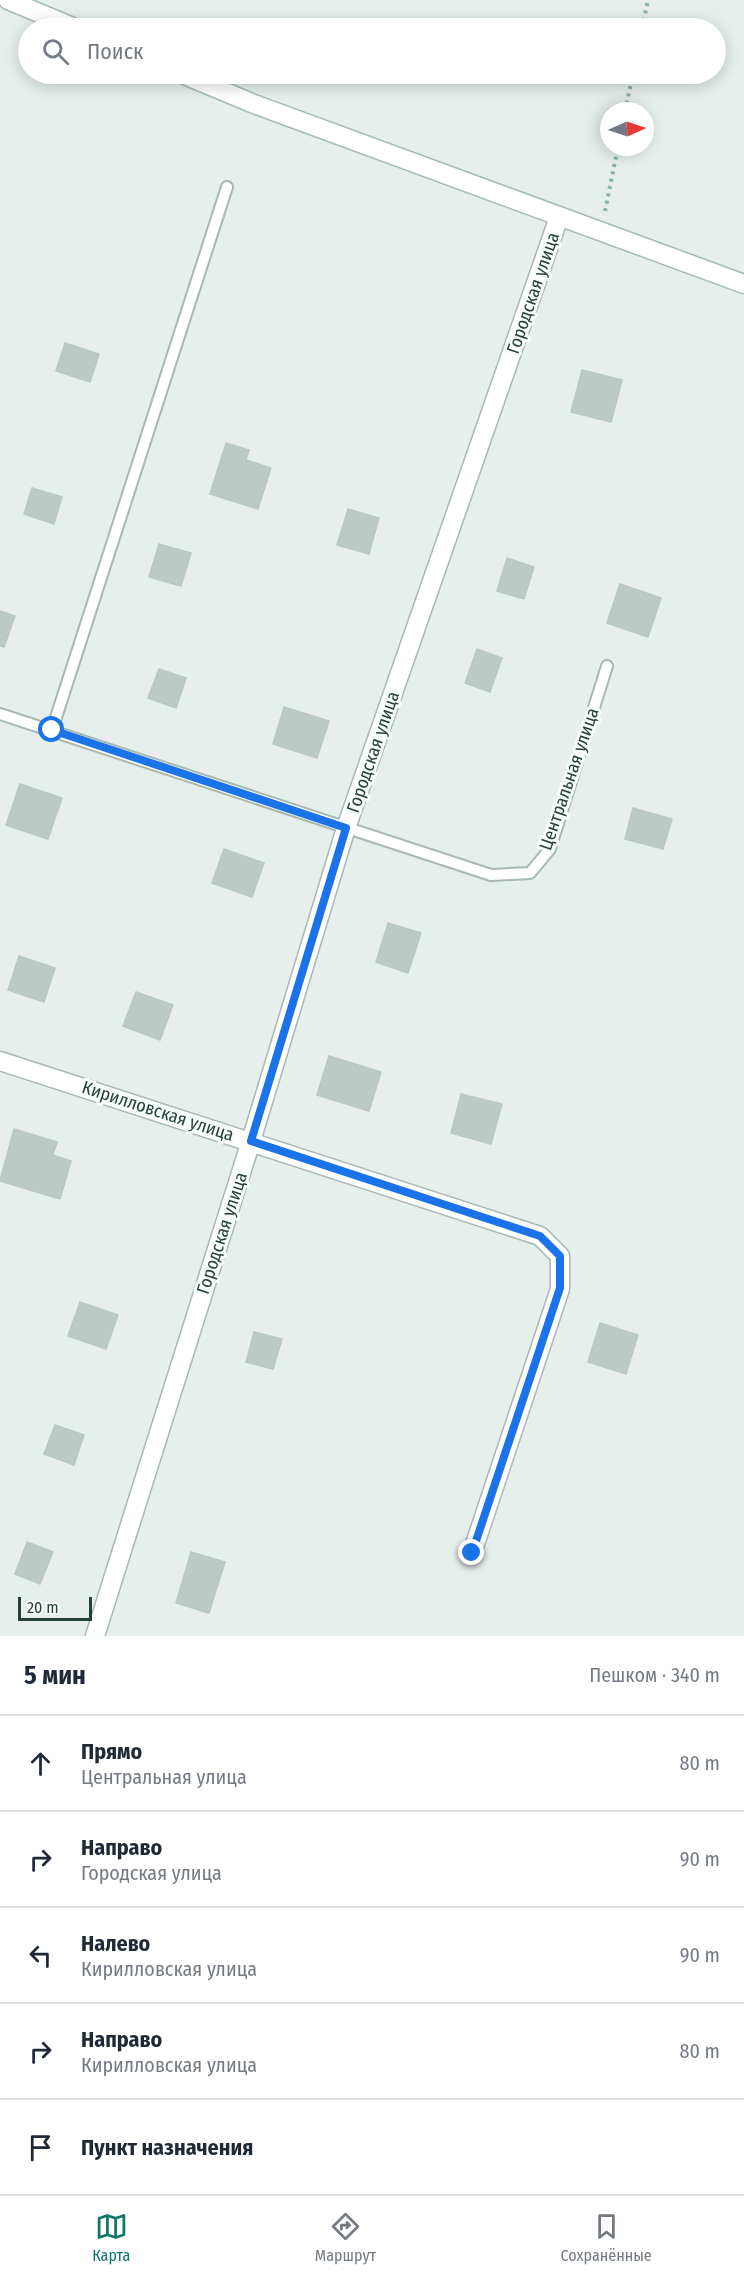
<!DOCTYPE html>
<html lang="ru">
<meta charset="utf-8">
<style>
body{margin:0;font-family:"Fira Sans Condensed",sans-serif;background:#f2f2f3;color:#1f2937}
.compass{position:absolute;left:600px;top:102px;width:54px;height:54px;border-radius:50%;background:#fff;box-shadow:0 3px 15px #0003;rotate:87deg}
.scale{position:absolute;left:18px;bottom:15px;width:74px;box-sizing:border-box;padding-left:6px;border:3px solid #24423a;border-top:0;font-size:16px;line-height:21px;white-space:nowrap;color:#24423a;-webkit-text-stroke:4px #f7fbf9;paint-order:stroke}
.stop{position:absolute;width:18px;height:18px;margin:-14px;border:4px solid #1a73e8;border-radius:50%;background:#fff}
.stop.end{background:#1a73e8;border-color:#fff;box-shadow:0 2px 6px #0008}
.list{margin:0;padding:0;list-style:none}
h2{display:flex;justify-content:space-between;align-items:center;height:78px;margin:0;padding:0 24px;font-size:26px}
h2 small{font-size:20px;font-weight:400;color:#747a83}
.list li{display:grid;grid-template-columns:39px 1fr auto;gap:18px;align-items:center;box-sizing:border-box;height:96px;padding:0 24px;border-top:2px solid #e0e1e3}
.list b{display:block;font-size:22px;white-space:nowrap}
.list p{margin:0;font-size:20px;white-space:nowrap;color:#747a83}
.list em{font-size:20px;font-style:normal;color:#747a83}
.icon{flex:none;width:33px;height:33px;fill:none;stroke:currentColor;stroke-width:2;stroke-linecap:round;stroke-linejoin:round}
.map{position:relative;flex:none;width:744px;height:1636px;overflow:hidden}
.search{position:absolute;background:#fff;box-shadow:0 3px 15px #0003;left:18px;right:18px;top:18px;height:66px;display:flex;align-items:center;gap:15px;box-sizing:border-box;padding:0 21px;border-radius:33px;color:#747a83;font-size:22px}
.sheet{height:558px;background:#fff}
nav{display:flex;justify-content:space-around;align-items:center;box-sizing:border-box;height:84px;border-top:2px solid #e0e1e3;background:#fff;font-size:16px;color:#747a83}
nav a{display:grid;justify-items:center;gap:3px}
nav .on{color:#0f766e}
.map>svg:first-child{display:block}
</style>
<div class="map">
<svg width="744" height="1636" viewBox="0 0 744 1636">
<rect width="100%" height="100%" fill="#e6efeb"/>
<g fill="#bbcac4" stroke="#b8c9c2" stroke-width="1.5">
<path d="M65,343L99,354L90,382L56,371Z"/>
<path d="M582,370L622,380L611,422L571,412Z"/>
<path d="M226,443L249,450L246,460L271,468L258,509L210,494Z"/>
<path d="M32,488L62,497L54,524L24,514Z"/>
<path d="M348,509L379,518L369,554L337,545Z"/>
<path d="M159,544L191,553L181,586L149,577Z"/>
<path d="M507,558L534,567L524,599L497,591Z"/>
<path d="M620,584L661,598L648,637L607,623Z"/>
<path d="M0,611L15,616L4,647L0,646Z"/>
<path d="M477,649L502,658L490,692L465,683Z"/>
<path d="M159,669L186,678L176,708L148,698Z"/>
<path d="M284,707L329,721L317,758L273,744Z"/>
<path d="M20,784L62,798L48,839L6,825Z"/>
<path d="M633,808L672,819L663,849L625,839Z"/>
<path d="M224,849L264,863L252,897L212,883Z"/>
<path d="M388,923L421,933L408,973L376,962Z"/>
<path d="M19,956L55,968L44,1002L8,990Z"/>
<path d="M136,992L173,1005L160,1040L123,1026Z"/>
<path d="M329,1056L381,1072L369,1111L317,1095Z"/>
<path d="M461,1094L502,1104L491,1144L451,1133Z"/>
<path d="M14,1129L57,1142L53,1155L71,1161L60,1199L0,1181Z"/>
<path d="M80,1302L118,1315L106,1349L68,1336Z"/>
<path d="M600,1323L638,1335L626,1374L588,1362Z"/>
<path d="M254,1332L282,1339L273,1369L246,1362Z"/>
<path d="M55,1425L84,1435L74,1465L44,1454Z"/>
<path d="M27,1542L53,1552L40,1584L15,1574Z"/>
<path d="M191,1552L225,1562L209,1613L176,1603Z"/>
</g>
<g fill="none" stroke-linecap="round" stroke-linejoin="round">
<g stroke="#a8b8b2" stroke-width="14">
<g id="lane">
<path d="M0,714L491,875L530,873L550,849L607,666"/>
<path d="M52,730L227,187"/>
</g>
</g>
<g stroke="#a8b8b2" stroke-width="21">
<g id="street">
<path d="M0,1061L540,1236L560,1256V1289L472,1553"/>
<path d="M95,1636L251,1141L346,828L559,217"/>
</g>
</g>
<g stroke="#a4bbb3" stroke-width="21">
<g id="secondary">
<path d="M8,0L75,28"/>
<path d="M182,74L254,104L744,284"/>
</g>
</g>
<g stroke="#86b3a5" stroke-width="4" stroke-dasharray="3 4.5" stroke-linecap="butt">
<path d="M642,28L648,0"/>
<path d="M625,111L633,74"/>
<path d="M605,211L618,147"/>
</g>
<use href="#lane" stroke="#fff" stroke-width="10"/>
<use href="#street" stroke="#fff" stroke-width="18"/>
<use href="#secondary" stroke="#fff" stroke-width="18"/>
</g>
<g fill="none" stroke-linecap="round" stroke-linejoin="round">
<path stroke="#1a73e8" stroke-width="8" d="M52,730L346,828L251,1141L540,1236L560,1256V1288L472,1553"/>
</g>
<g text-anchor="middle" dominant-baseline="central" stroke-width="6" stroke-linejoin="round" paint-order="stroke">
<g font-size="18" fill="#24423a" stroke="#f7fbf9">
<text transform="translate(533 293) rotate(-71)">Городская улица</text>
<text transform="translate(373 752) rotate(-71)">Городская улица</text>
<text transform="translate(569 779) rotate(-71)">Центральная улица</text>
<text transform="translate(158 1111) rotate(18)">Кирилловская улица</text>
<text transform="translate(222 1233) rotate(-72)">Городская улица</text>
</g>
</g>
</svg>
<svg class="compass" viewBox="-18 -18 36 36"><path d="M0-13l5 13h-10z" fill="#e53935"/><path d="M0 13l5-13h-10z" fill="#747a83"/></svg>
<div class="scale">20 m</div>
<div class="stop" style="left:52px;top:730px"></div>
<div class="stop end" style="left:472px;top:1553px"></div>
<div class="search"><svg class="icon" aria-label="search" viewBox="0 0 24 24"><circle cx="10" cy="10" r="6"/><path d="M15 15l6 6"/></svg>Поиск</div>
</div>
<section class="sheet">
<h2>5 мин<small>Пешком · 340 m</small></h2>
<ul class="list">
<li><svg class="icon" aria-label="ahead" viewBox="0 0 24 24"><path d="M12 20V5M6 11l6-6 6 6"/></svg><div><b>Прямо</b><p>Центральная улица</p></div><em>80 m</em></li>
<li><svg class="icon" aria-label="right" viewBox="0 0 24 24"><path d="M7 20v-9h11M14 6l5 5-5 5"/></svg><div><b>Направо</b><p>Городская улица</p></div><em>90 m</em></li>
<li><svg class="icon" aria-label="left" viewBox="0 0 24 24"><path d="M17 20v-9H6M10 6l-5 5 5 5"/></svg><div><b>Налево</b><p>Кирилловская улица</p></div><em>90 m</em></li>
<li><svg class="icon" aria-label="right" viewBox="0 0 24 24"><path d="M7 20v-9h11M14 6l5 5-5 5"/></svg><div><b>Направо</b><p>Кирилловская улица</p></div><em>80 m</em></li>
<li><svg class="icon" aria-label="arrive" viewBox="0 0 24 24"><path d="M6 21V4h12l-3 4 3 4H6"/></svg><div><b>Пункт назначения</b></div></li>
</ul>
</section>
<nav>
<a class="on"><svg class="icon" aria-label="map" viewBox="0 0 24 24"><path d="M3 6l6-2 6 2 6-2v14l-6 2-6-2-6 2zM9 4v14M15 6v14"/></svg>Карта</a>
<a><svg class="icon" aria-label="directions" viewBox="0 0 24 24"><path d="M12 3l9 9-9 9-9-9zM9 14v-3h6M13 9l2 2-2 2"/></svg>Маршрут</a>
<a><svg class="icon" aria-label="saved" viewBox="0 0 24 24"><path d="M7 4h10v16l-5-4-5 4z"/></svg>Сохранённые</a>
</nav>
